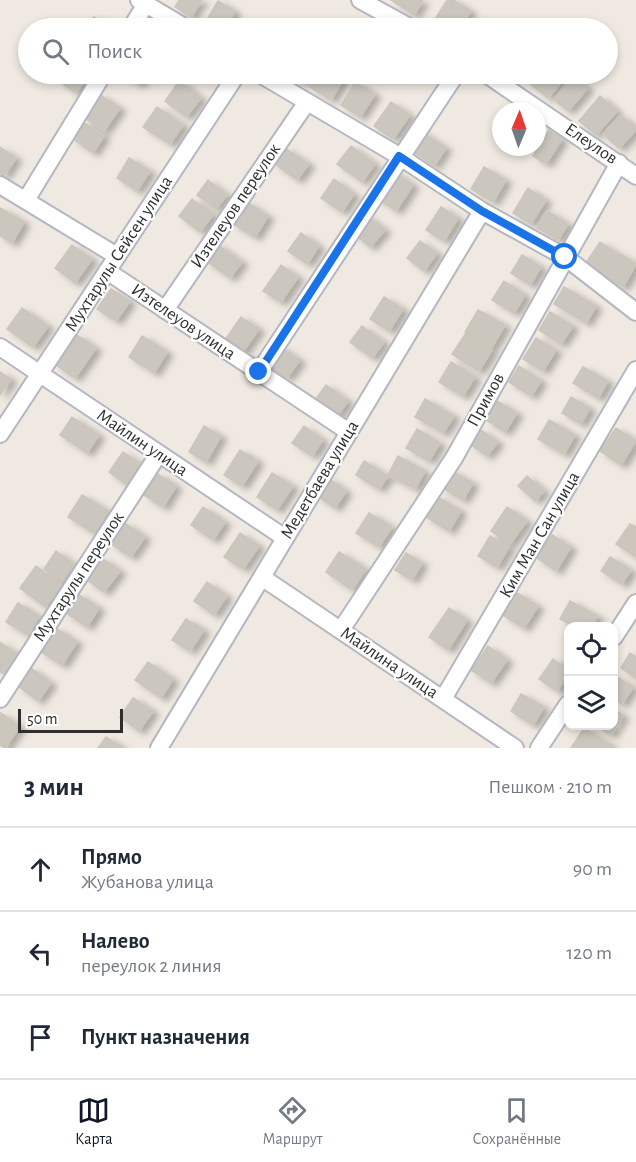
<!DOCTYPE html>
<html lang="ru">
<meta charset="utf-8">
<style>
body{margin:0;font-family:"Alegreya Sans",sans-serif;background:#f6f6f7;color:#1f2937}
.controls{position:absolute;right:18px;bottom:18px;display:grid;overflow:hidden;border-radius:12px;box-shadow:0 3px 9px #0003}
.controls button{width:54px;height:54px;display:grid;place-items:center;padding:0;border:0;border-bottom:2px solid #e0e1e3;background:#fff;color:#1f2937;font:30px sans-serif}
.compass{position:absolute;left:492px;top:102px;width:54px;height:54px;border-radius:50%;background:#fff;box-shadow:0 3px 9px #0003;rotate:2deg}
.scale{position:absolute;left:18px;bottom:15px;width:105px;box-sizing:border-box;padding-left:6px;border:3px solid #2e2e2e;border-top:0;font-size:16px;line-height:21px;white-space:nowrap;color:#2e2e2e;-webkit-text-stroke:4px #fff;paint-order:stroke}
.stop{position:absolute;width:18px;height:18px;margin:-14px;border:4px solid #1a73e8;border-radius:50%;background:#fff}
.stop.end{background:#1a73e8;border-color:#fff;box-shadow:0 2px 6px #0008}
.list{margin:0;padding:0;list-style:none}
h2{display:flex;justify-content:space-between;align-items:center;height:78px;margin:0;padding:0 24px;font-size:26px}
h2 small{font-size:20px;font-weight:400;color:#747a83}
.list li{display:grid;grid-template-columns:39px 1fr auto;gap:18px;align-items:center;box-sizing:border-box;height:84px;padding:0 24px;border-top:2px solid #e0e1e3}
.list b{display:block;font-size:22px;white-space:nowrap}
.list p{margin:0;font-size:20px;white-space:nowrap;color:#747a83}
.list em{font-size:20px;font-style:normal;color:#747a83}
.icon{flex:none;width:33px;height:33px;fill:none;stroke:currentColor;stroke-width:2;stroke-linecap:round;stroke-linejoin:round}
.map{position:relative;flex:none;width:636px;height:748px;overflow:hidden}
.search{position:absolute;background:#fff;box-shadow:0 3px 9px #0003;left:18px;right:18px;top:18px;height:66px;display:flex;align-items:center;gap:15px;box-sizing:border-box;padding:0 21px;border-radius:33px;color:#747a83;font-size:22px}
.sheet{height:330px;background:#fff}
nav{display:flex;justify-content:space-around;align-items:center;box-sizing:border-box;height:84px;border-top:2px solid #e0e1e3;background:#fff;font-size:16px;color:#747a83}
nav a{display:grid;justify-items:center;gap:3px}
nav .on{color:#111827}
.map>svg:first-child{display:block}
</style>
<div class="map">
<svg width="636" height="748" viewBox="0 0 636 748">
<defs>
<filter id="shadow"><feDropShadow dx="6" dy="3.5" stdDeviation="3" flood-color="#0004"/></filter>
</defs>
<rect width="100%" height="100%" fill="#efe9e1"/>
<g fill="#cbc7bf" stroke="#cbc5ba" stroke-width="1.5" filter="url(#shadow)">
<path d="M179,0H202L191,17L175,7Z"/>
<path d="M391,0H423L414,15Z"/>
<path d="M447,0H453L471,11L460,28H439L432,24Z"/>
<path d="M218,1L235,11L225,28H212L204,24Z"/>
<path d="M94,17L111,28H86Z"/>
<path d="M64,74H86L88,75L76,93L59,81Z"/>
<path d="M123,74H146L138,84Z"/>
<path d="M288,74H310L305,83Z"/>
<path d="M319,74L346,75L331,100L310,87Z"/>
<path d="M534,74H568L548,98L528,82Z"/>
<path d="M573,76L588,88L568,111L554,100Z"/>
<path d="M179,81L201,98L186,117L165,101Z"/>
<path d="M355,82L375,94L360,117L341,105Z"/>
<path d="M100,95L120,108L104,131L85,118Z"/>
<path d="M600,96L617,111L596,135L579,121Z"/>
<path d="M391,102L410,115L393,139L374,126Z"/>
<path d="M157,107L183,125L170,144L143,127Z"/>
<path d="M621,115L636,130L619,148L603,134Z"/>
<path d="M83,122L104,136L93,153L72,138Z"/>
<path d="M549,130L562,139L546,164L533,156Z"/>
<path d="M421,131L446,148L434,166L409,149Z"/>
<path d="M351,146L375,164L362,182L337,164Z"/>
<path d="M0,147L16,158L4,176L0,173Z"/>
<path d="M285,148L309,164L297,180L274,163Z"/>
<path d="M129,158L150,171L137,191L117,178Z"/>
<path d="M484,167L506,180L493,202L471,189Z"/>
<path d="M395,172L413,185L396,211L377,198Z"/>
<path d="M334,179L354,194L342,212L321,198Z"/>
<path d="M208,180L227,195L216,209L197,195Z"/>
<path d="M528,188L546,200L531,224L513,213Z"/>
<path d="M192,199L213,215L200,232L179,216Z"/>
<path d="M247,202L268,216L255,237L233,224Z"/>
<path d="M441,207L458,218L444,241L426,230Z"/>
<path d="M0,208L24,222L12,243L0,236Z"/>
<path d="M547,211L568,224L558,240L537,228Z"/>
<path d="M366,215L385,230L370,247L352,232Z"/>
<path d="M301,233L319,246L307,264L288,251Z"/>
<path d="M420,241L437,253L424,271L407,258Z"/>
<path d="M600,242L618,254L604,274L586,263Z"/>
<path d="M217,244L242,262L230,278L206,261Z"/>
<path d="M72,245L92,259L75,283L55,268Z"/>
<path d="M620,254L636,264L623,287L605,276Z"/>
<path d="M522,255L541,267L530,285L511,273Z"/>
<path d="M281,265L298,277L281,302L263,291Z"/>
<path d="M504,281L525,295L514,313L492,300Z"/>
<path d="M564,287L596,306L586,323L554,304Z"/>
<path d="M111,289L130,301L116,321L97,309Z"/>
<path d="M384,297L403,309L389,331L370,319Z"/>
<path d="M22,308L48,326L33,347L7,329Z"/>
<path d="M478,310L505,325L492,347L465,332Z"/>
<path d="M550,312L573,326L561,344L539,330Z"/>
<path d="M241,317L259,329L242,353L225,340Z"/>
<path d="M362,326L384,342L372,358L350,342Z"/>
<path d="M466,333L492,350L479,371L452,354Z"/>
<path d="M77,335L96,348L75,378L56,365Z"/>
<path d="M142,336L167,352L154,373L129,357Z"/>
<path d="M536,338L556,350L543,371L523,359Z"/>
<path d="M279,346L300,360L287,378L266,364Z"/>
<path d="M451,362L475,377L463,396L439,382Z"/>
<path d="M519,366L541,381L531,396L509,382Z"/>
<path d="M583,367L608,381L598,398L573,383Z"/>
<path d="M0,372L11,379L0,395Z"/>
<path d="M326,385L348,401L337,416L315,400Z"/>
<path d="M571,397L590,408L581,424L562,413Z"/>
<path d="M425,399L454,416L443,433L415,417Z"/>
<path d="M497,401L517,413L505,432L486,420Z"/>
<path d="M72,417L99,435L87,453L60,435Z"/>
<path d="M549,420L575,435L564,454L538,439Z"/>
<path d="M204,426L221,436L206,462L189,452Z"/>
<path d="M304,426L323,440L312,456L292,443Z"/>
<path d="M616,428L636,441L621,465L600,451Z"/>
<path d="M417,429L440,443L429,461L406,448Z"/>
<path d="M481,430L498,442L487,456L470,444Z"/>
<path d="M240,450L258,461L242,486L224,475Z"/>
<path d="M123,452L141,464L127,485L109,472Z"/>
<path d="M398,456L425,471L415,489L388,475Z"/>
<path d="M364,461L388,476L379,489L356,475Z"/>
<path d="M452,471L473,483L463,500L442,488Z"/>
<path d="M272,473L293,486L277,510L257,497Z"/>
<path d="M158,474L176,486L163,507L144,495Z"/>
<path d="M527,476L544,491L535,501L518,486Z"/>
<path d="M328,478L346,491L335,508L316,495Z"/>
<path d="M82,495L108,511L94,533L68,517Z"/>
<path d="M438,497L461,511L449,531L426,517Z"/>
<path d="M203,507L225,522L213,540L191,525Z"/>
<path d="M507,507L527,521L510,544L491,531Z"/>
<path d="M369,513L392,527L379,547L356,533Z"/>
<path d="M125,523L145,537L131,557L111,544Z"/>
<path d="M630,524L636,527V557L616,544Z"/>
<path d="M240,533L259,546L243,569L224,557Z"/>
<path d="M552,535L571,547L556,571L537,558Z"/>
<path d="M490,536L509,547L497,567L478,556Z"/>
<path d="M56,551L74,564L62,581L44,569Z"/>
<path d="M339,552L366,569L352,590L326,572Z"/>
<path d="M406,553L422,563L412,580L395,570Z"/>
<path d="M610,557L631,570L622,584L601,571Z"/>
<path d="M102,558L120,571L104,592L87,580Z"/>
<path d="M36,566L62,585L45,607L20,588Z"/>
<path d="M207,582L227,596L214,615L194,601Z"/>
<path d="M517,593L538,606L524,628L503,615Z"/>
<path d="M78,594L99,608L87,627L66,613Z"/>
<path d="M570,601L598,616L592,626H573L560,619Z"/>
<path d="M18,603L39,616L28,635L6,622Z"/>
<path d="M449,608L467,620L448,650L429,637Z"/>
<path d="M186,619L204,630L190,651L172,640Z"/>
<path d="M56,628L77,642L62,665L41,652Z"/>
<path d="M0,642L18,655L4,674L0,672Z"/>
<path d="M488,646L507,660L491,683L471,670Z"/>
<path d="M630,653L636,657V678L621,668Z"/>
<path d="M553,659L568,670V675L557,691L539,679Z"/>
<path d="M148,662L173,679L161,698L135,680Z"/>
<path d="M31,668L51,683L38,701L18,686Z"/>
<path d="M615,676L633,687L622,704L614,699Z"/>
<path d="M521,694L544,707L533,725L511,711Z"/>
<path d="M133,698L153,711L139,731L120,717Z"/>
<path d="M614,709L623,715L611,735L596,726H614Z"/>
<path d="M1,713L20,726L5,748L0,745Z"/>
<path d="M584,728L611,745L609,748H571Z"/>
<path d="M106,737L123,748H98Z"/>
</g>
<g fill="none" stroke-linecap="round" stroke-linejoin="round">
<g stroke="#b4b7c1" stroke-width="20">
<g id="minor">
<path d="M139,0L186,28"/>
<path d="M360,0L411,28"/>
<path d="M131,28L146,4"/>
<path d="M260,74L399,156L482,211L565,257L636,312"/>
<path d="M486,74L636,176"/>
<path d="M0,185L117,256"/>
<path d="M26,200L103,74"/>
<path d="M107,271L349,432"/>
<path d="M165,310L307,102"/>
<path d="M0,347L285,538"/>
<path d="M259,372L456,74"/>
<path d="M0,434L237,74"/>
<path d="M263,578L515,748"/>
<path d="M341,630L454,458L619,163"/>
<path d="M614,637L636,603"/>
<path d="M0,699L158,455"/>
<path d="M443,699L636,370"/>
<path d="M159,748L482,211"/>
<path d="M539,748L568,704"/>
</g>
</g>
<use href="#minor" stroke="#fff" stroke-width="16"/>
</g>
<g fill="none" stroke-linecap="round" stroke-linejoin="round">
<path stroke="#1a73e8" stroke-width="8" d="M259,372L399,156L482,211L565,257"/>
</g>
<g text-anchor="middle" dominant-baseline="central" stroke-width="4.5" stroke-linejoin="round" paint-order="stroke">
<g font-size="18" fill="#2e2e2e" stroke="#fff">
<text transform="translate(591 144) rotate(34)">Елеулов</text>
<text transform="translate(236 206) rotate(-56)">Изтелеуов переулок</text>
<text transform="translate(119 254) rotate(-57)">Мухтарулы Сейсен улица</text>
<text transform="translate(183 322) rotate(34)">Изтелеуов улица</text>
<text transform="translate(486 400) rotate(-61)">Примов</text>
<text transform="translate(142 443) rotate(34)">Майлин улица</text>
<text transform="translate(320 480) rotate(-59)">Медетбаева улица</text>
<text transform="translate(540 535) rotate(-60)">Ким Ман Сан улица</text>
<text transform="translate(79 577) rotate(-57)">Мухтарулы переулок</text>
<text transform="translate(389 663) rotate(34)">Майлина улица</text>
</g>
</g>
</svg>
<div class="controls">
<button><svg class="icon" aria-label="locate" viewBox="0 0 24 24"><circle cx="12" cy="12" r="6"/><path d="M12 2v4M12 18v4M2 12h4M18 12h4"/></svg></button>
<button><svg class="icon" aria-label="layers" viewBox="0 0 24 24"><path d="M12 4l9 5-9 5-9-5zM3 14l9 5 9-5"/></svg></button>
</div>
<svg class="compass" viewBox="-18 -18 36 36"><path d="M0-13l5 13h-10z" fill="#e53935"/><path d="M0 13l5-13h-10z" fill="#747a83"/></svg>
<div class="scale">50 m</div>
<div class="stop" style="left:565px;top:257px"></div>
<div class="stop end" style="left:259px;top:372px"></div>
<div class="search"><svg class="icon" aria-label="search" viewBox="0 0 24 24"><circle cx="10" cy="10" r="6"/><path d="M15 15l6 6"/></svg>Поиск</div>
</div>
<section class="sheet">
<h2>3 мин<small>Пешком · 210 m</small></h2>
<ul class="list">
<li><svg class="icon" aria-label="ahead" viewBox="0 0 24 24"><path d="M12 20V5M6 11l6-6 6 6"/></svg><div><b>Прямо</b><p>Жубанова улица</p></div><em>90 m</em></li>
<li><svg class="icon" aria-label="left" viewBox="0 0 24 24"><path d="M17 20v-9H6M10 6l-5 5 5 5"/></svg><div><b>Налево</b><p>переулок 2 линия</p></div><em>120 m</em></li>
<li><svg class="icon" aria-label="arrive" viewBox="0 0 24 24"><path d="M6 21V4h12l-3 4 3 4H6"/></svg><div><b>Пункт назначения</b></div></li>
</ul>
</section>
<nav>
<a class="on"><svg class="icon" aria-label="map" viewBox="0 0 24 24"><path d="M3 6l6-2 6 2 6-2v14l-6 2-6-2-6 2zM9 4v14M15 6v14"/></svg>Карта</a>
<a><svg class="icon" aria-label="directions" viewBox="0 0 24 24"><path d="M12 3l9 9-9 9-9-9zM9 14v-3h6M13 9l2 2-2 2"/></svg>Маршрут</a>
<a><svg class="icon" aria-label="saved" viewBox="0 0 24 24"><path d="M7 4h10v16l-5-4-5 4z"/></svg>Сохранённые</a>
</nav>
